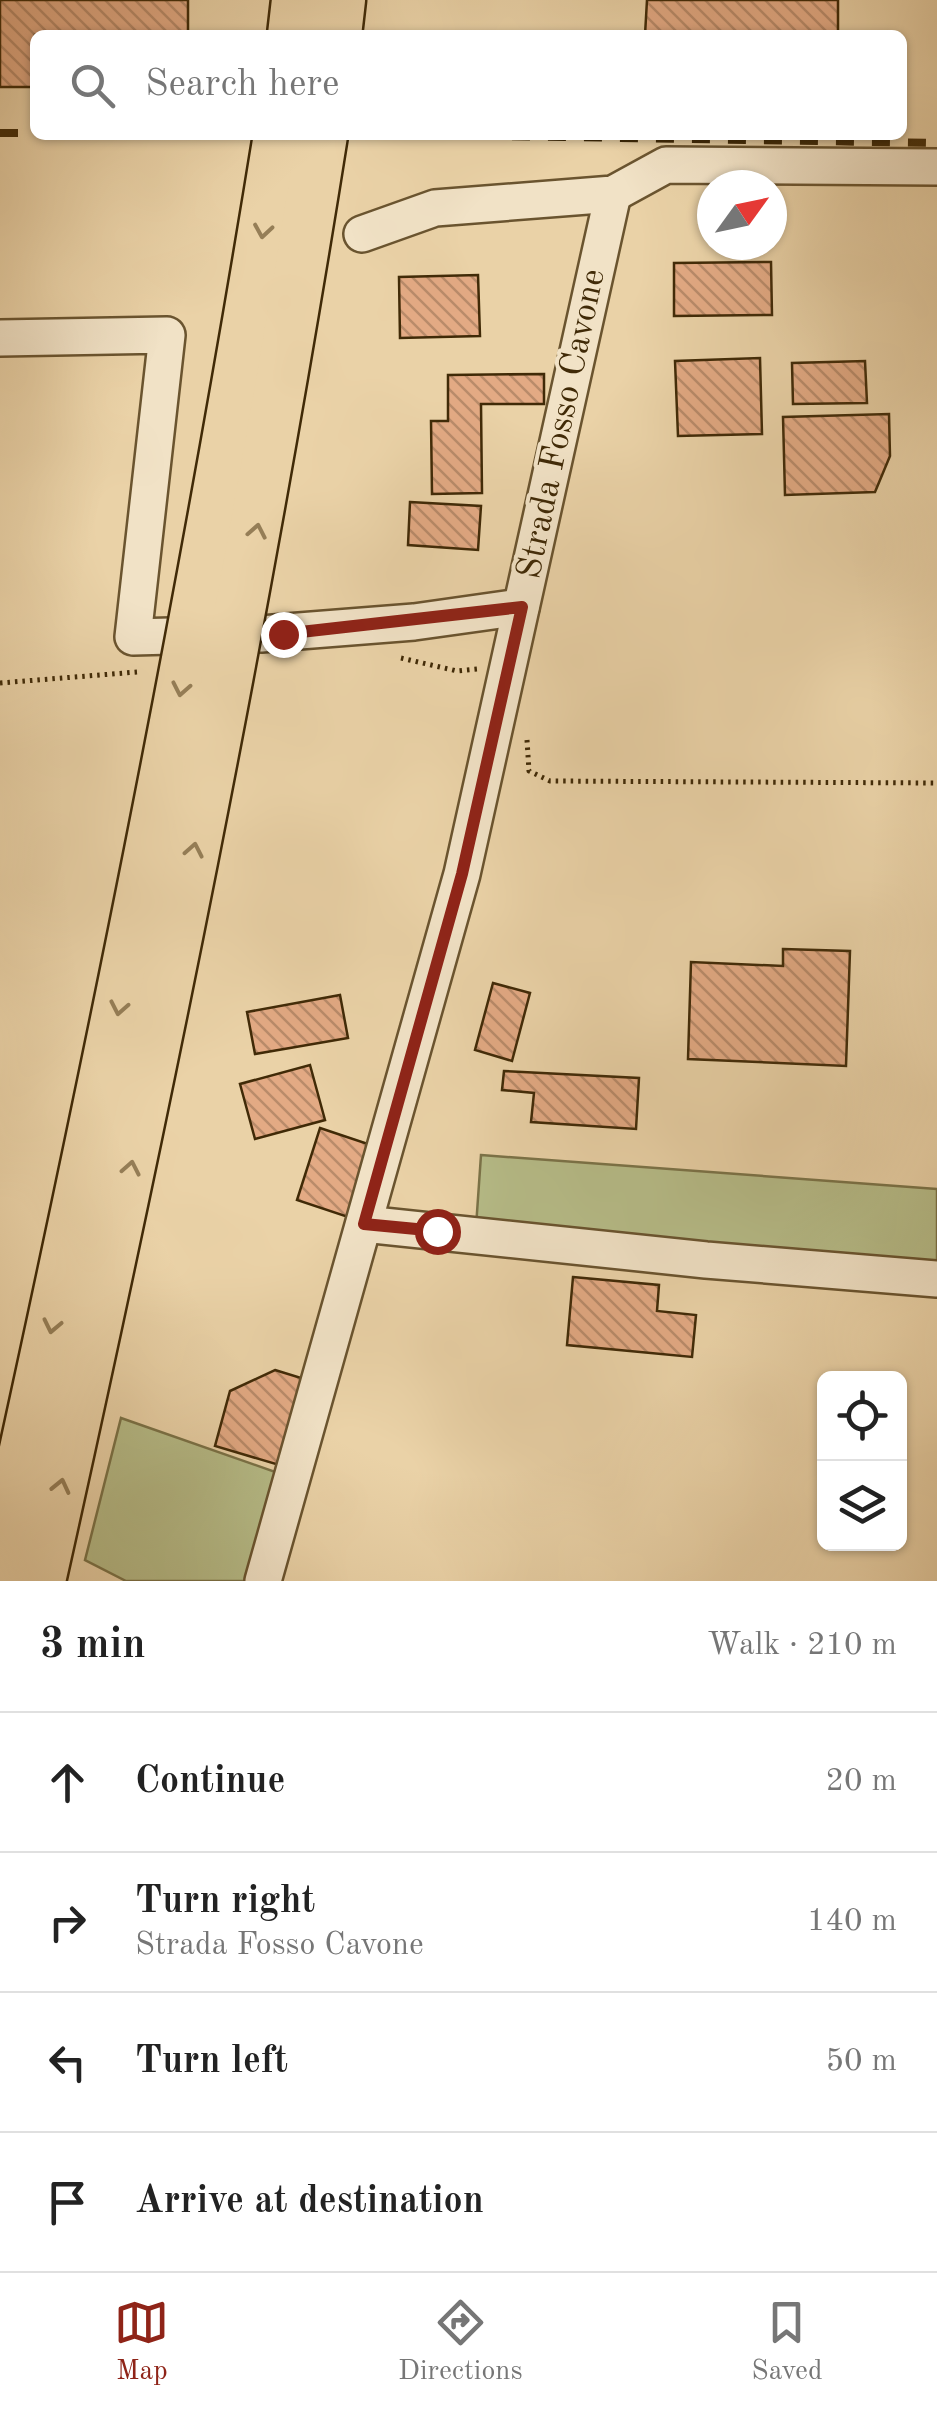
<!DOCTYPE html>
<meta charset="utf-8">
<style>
body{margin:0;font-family:"Old Standard TT",serif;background:#f6f6f6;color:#222}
.controls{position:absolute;right:30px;bottom:30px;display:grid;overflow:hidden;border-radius:15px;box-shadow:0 2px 8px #0004}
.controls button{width:90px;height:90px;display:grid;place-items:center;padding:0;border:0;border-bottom:2px solid #e0e0e0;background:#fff;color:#222;font:50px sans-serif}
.compass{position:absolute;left:697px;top:170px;width:90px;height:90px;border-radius:50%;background:#fff;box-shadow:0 2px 8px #0004;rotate:57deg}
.stop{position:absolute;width:30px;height:30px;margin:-22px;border:8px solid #8f2418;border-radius:50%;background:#fff}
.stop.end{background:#8f2418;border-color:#fff;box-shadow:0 2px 10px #0008}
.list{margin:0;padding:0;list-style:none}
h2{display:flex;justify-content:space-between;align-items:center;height:130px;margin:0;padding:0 40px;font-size:42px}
h2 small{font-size:32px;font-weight:400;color:#767676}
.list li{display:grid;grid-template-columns:65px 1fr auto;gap:30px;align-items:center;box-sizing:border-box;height:140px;padding:0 40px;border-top:2px solid #e0e0e0}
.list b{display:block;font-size:38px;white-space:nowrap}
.list p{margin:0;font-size:32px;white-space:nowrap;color:#767676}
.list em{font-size:32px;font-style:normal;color:#767676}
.icon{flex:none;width:55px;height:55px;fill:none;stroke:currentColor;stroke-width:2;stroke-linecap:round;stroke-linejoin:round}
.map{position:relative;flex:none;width:937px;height:1581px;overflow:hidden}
.search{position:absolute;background:#fff;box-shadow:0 2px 8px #0004;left:30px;right:30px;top:30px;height:110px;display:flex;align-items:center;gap:25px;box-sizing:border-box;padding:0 35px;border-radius:15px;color:#767676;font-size:38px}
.sheet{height:690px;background:#fff}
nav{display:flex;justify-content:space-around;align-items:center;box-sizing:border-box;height:140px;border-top:2px solid #e0e0e0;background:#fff;font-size:28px;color:#767676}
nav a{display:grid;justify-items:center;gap:5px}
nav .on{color:#8f2418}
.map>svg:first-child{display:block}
</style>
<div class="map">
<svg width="937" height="1581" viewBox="0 0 937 1581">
<defs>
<pattern id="building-back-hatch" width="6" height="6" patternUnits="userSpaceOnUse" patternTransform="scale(2.5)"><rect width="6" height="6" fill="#e3aa84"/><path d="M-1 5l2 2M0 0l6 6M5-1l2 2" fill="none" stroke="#b98b6a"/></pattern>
</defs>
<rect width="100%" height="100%" fill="#ead2a7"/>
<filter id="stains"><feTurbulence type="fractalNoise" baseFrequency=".002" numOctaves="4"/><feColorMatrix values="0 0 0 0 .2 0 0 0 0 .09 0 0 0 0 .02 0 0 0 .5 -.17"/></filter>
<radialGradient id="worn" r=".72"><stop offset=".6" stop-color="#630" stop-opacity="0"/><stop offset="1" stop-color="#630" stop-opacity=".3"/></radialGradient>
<g fill="#b6bc88" stroke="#7b7348" stroke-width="2.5">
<path d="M481,1155L937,1189V1261L476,1227Z"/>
<path d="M121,1418L281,1474L246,1581H126L85,1560Z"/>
</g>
<g fill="url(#building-back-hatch)" stroke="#402a07" stroke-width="2.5">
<path d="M0,0H188V35H35V87H0Z"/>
<path d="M647,0H838V35H645Z"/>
<path d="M771,262L772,315L674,316V263Z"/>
<path d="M478,275L480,336L400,338L399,277Z"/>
<path d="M760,358L762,434L678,436L675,361Z"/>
<path d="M865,361L867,403L793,404L792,363Z"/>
<path d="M544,374V404H481L482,493L432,494L431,421H448V375Z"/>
<path d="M889,414L890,456L875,492L785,495L783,417Z"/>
<path d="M410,502L481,506L478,550L408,545Z"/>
<path d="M783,949L850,951L846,1066L688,1059L691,962L783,966Z"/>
<path d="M493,983L530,993L512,1061L475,1050Z"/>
<path d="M340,995L348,1038L255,1054L247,1012Z"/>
<path d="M310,1065L325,1120L255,1139L240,1084Z"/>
<path d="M504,1071L639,1078L636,1129L531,1122L534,1093L502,1090Z"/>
<path d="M320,1128L380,1148L357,1220L297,1200Z"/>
<path d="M573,1277L659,1285L657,1311L696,1315L692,1357L567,1345Z"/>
<path d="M275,1370L311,1381L286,1467L215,1446L230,1391Z"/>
</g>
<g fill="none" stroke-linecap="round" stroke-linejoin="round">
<g stroke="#6a542f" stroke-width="40">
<g id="minor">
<path d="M362,234L435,208L613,194L666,165L937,167"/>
<path d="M0,338L167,335L133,637L171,636"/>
<path d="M261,634L414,622L521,607"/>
<path d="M364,1224L706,1260L937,1279"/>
<path d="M263,1581L462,874L613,194"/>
</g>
</g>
<g stroke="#402a07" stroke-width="55">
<g id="highway">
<path d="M293,35L297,0"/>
<path d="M336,35L340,0"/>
</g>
</g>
<g stroke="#402a07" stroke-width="5" stroke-dasharray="2.5 5" stroke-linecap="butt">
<path d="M401,658L457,671L478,669"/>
<path d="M0,683L137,672"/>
<path d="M527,740L529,771L550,781L937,783"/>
</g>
<use href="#minor" stroke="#f1e2c6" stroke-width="35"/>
<use href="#highway" stroke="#ead2a7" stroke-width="50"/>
<g stroke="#402a07" stroke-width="8" stroke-dasharray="18 18" stroke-linecap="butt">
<path d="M0,133H35"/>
<path d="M440,135L937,143"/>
</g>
<g stroke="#402a07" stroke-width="55" stroke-linecap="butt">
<g id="highway-bridge">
<path d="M0,1563C105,1089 202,614 279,135"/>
<path d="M40,1581C147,1101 245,620 322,135"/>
</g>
</g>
<use href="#highway-bridge" stroke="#ead2a7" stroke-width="50"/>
</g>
<defs><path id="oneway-chevron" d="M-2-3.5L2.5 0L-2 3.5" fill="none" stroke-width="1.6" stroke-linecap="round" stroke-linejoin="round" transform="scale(2.5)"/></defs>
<g stroke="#957e57">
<use href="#oneway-chevron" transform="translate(263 231) rotate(99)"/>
<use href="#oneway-chevron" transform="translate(257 531) rotate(-79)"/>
<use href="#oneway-chevron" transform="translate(181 689) rotate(101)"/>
<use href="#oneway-chevron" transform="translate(194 850) rotate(-79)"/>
<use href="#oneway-chevron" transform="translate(119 1008) rotate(101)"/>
<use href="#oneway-chevron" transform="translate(131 1168) rotate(-79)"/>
<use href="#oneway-chevron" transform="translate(52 1326) rotate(102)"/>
<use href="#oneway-chevron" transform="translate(61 1486) rotate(-77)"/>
</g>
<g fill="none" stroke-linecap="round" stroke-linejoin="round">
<path stroke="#8f2418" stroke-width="12" d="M283,634L522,607L462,874L364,1224L437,1231"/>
</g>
<g text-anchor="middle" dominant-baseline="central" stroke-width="8" stroke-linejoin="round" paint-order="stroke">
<g font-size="35" fill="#402a07" stroke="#f1e2c6">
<text transform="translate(562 424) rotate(-78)">Strada Fosso Cavone</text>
</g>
</g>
<rect width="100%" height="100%" filter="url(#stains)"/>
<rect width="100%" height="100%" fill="url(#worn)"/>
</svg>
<div class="controls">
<button><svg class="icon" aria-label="locate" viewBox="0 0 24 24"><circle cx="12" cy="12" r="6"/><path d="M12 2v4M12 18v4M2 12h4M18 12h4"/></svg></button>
<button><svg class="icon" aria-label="layers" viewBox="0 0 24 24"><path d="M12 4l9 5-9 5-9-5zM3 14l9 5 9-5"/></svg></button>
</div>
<svg class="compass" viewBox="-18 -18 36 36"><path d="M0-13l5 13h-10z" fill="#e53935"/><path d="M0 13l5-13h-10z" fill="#767676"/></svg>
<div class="stop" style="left:437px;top:1231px"></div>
<div class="stop end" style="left:283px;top:634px"></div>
<div class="search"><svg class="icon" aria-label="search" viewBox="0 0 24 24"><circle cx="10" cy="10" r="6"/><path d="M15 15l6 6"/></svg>Search here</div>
</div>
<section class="sheet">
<h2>3 min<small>Walk · 210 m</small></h2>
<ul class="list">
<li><svg class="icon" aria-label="ahead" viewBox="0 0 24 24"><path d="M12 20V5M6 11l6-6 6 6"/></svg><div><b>Continue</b></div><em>20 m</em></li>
<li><svg class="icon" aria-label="right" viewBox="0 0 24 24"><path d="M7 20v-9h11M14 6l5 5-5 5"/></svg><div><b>Turn right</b><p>Strada Fosso Cavone</p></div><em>140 m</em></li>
<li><svg class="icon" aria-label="left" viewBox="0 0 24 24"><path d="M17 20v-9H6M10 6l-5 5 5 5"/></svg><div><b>Turn left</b></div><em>50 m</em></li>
<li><svg class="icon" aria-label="arrive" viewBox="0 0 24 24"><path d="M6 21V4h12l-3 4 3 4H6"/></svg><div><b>Arrive at destination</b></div></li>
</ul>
</section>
<nav>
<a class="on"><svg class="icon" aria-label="map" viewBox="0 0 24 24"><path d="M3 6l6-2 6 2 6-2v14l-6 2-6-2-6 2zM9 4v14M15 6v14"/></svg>Map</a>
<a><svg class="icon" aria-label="directions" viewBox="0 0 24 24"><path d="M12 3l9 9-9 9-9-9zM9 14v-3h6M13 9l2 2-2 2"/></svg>Directions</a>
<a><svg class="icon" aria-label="saved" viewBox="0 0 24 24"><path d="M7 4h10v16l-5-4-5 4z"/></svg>Saved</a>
</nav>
